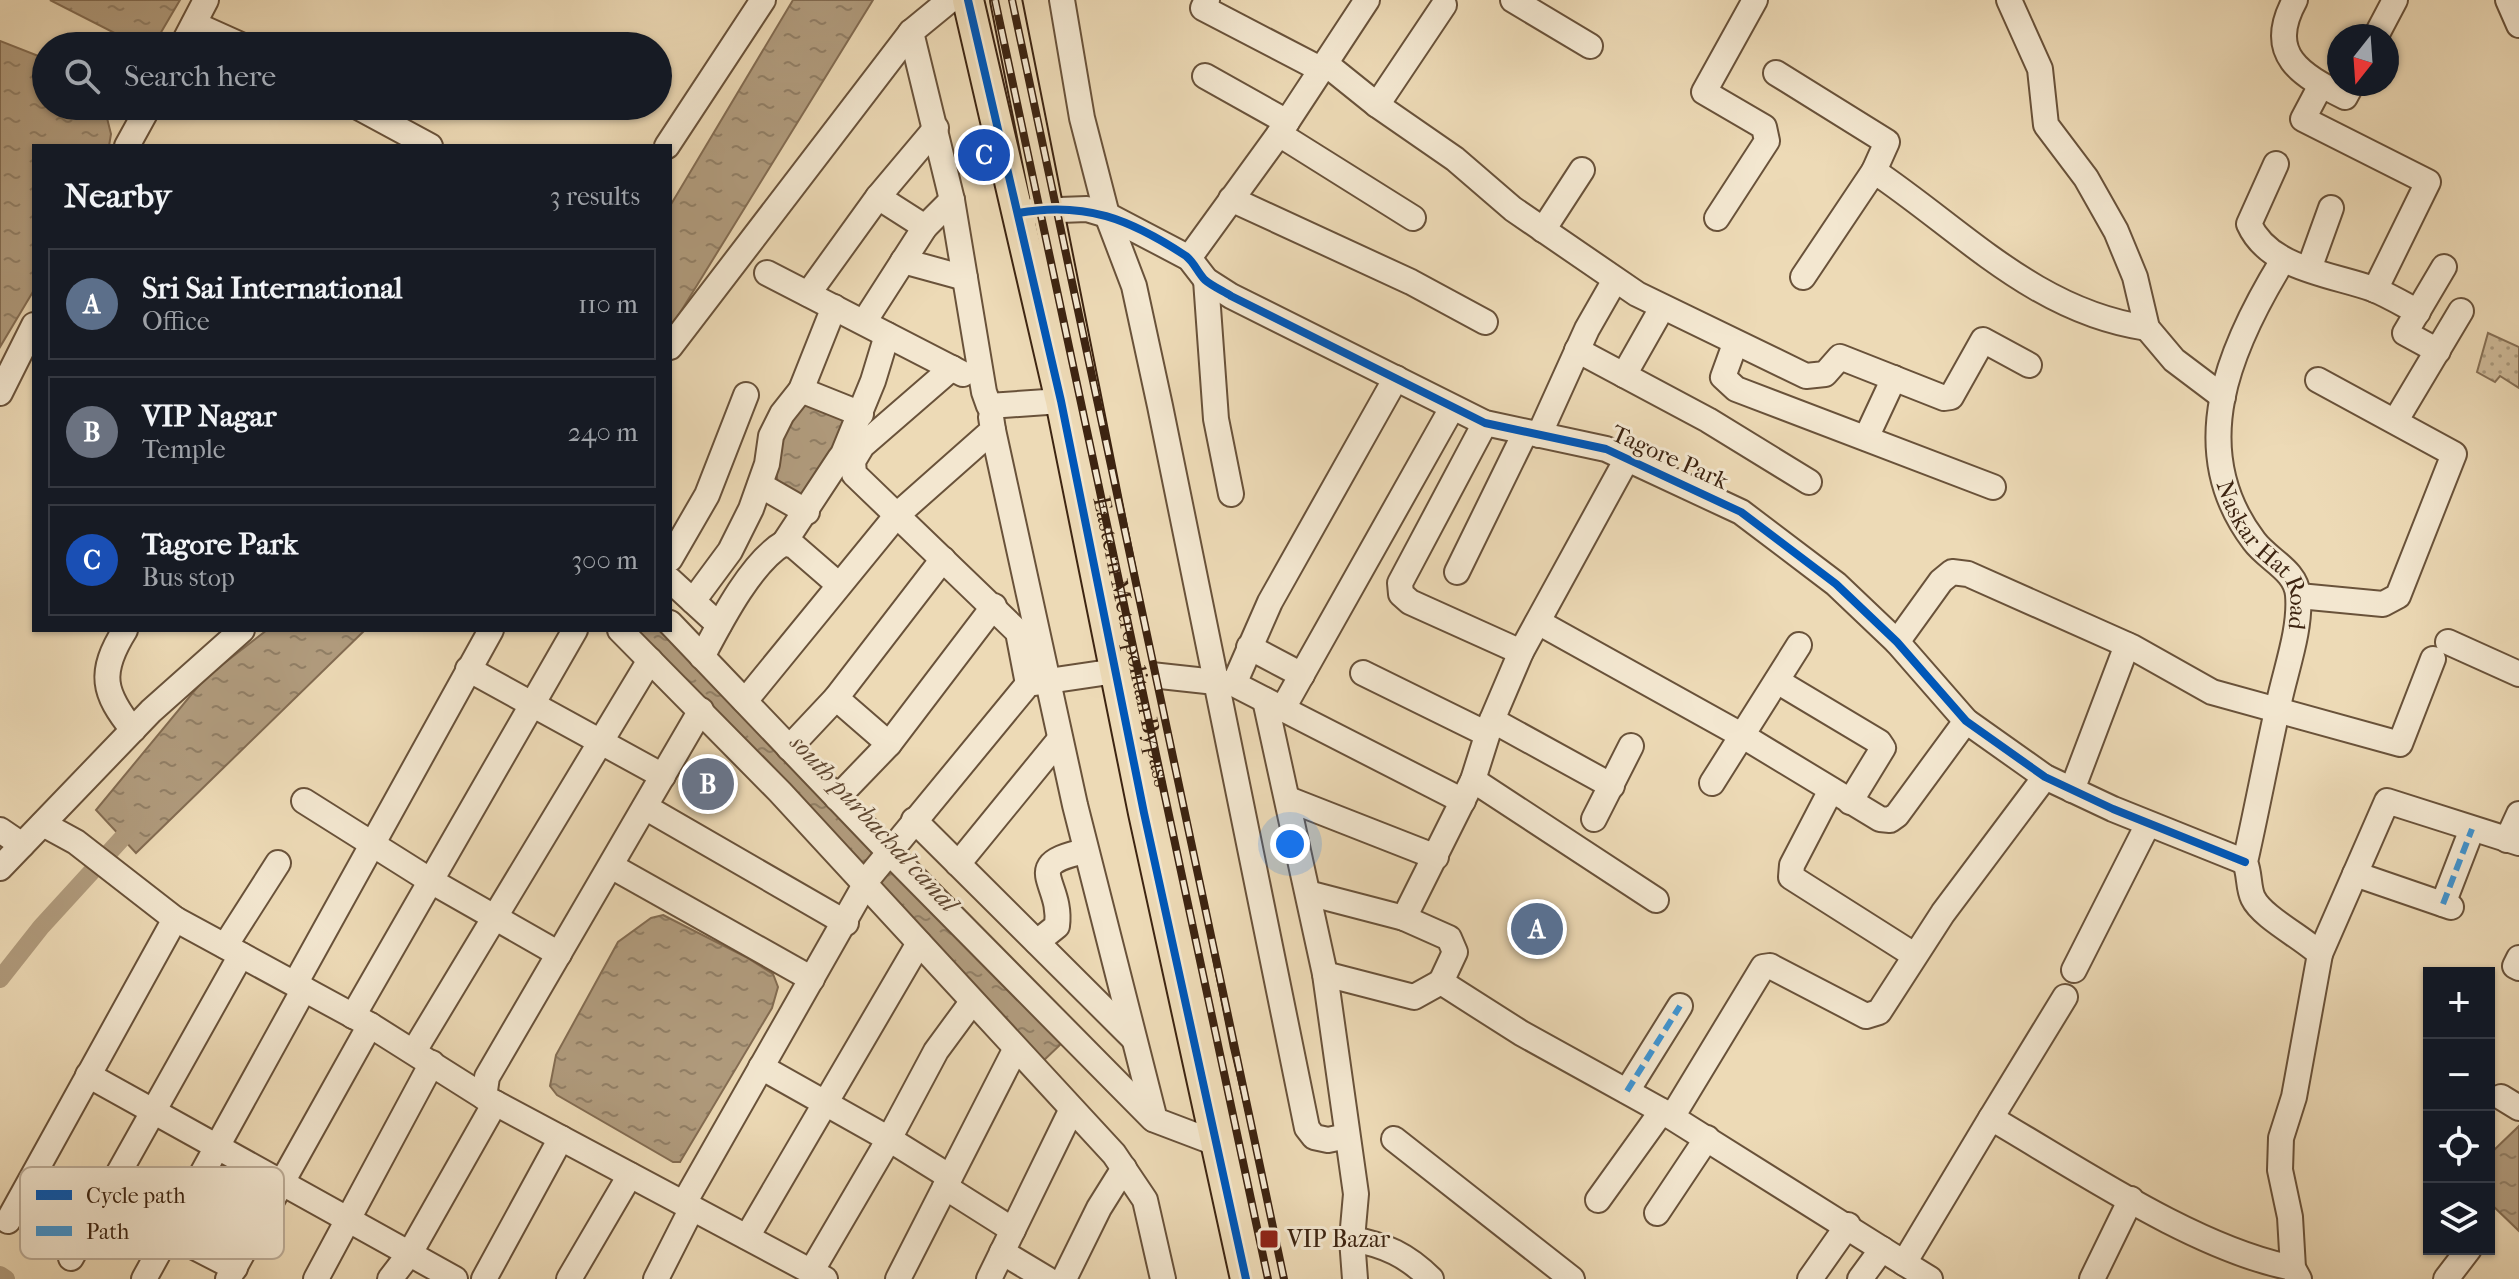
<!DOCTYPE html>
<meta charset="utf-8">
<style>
body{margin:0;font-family:"IM FELL French Canon",serif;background:#242831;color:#f1f3f6}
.controls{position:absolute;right:24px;bottom:24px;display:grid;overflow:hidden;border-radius:0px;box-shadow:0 2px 6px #0004}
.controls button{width:72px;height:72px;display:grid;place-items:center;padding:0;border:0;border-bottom:2px solid #363941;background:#171b24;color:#f1f3f6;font:40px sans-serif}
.compass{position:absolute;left:2327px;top:24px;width:72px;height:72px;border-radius:50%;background:#171b24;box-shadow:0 2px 6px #0004;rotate:197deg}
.you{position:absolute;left:1290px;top:844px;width:28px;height:28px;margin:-20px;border:6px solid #fff;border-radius:50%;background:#1a73e8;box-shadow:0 0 0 12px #1a73e833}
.badge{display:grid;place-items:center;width:52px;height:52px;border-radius:50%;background:#c59692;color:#fff;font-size:26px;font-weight:700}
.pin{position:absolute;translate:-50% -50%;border:4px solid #fff;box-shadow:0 2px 8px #0006}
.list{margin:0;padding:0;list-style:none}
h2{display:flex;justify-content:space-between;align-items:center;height:104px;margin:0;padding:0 32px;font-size:34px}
h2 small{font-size:26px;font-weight:400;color:#9ea1a6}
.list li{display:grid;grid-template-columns:52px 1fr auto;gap:24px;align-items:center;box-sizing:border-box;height:112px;margin:0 16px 16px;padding:0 16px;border:2px solid #363941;border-radius:0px}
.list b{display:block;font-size:30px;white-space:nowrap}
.list p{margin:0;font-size:26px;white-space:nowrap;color:#9ea1a6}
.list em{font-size:26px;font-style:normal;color:#9ea1a6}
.icon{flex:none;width:44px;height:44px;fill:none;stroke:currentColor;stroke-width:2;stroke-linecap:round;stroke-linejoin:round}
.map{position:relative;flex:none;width:2519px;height:1279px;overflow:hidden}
.search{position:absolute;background:#171b24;box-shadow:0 2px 6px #0004;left:32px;top:32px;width:640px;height:88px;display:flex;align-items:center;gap:20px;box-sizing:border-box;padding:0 28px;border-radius:44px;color:#9ea1a6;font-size:30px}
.panel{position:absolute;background:#171b24;box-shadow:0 2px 6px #0004;left:32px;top:144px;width:640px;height:488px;border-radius:0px}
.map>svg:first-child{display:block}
</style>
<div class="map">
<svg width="2519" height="1279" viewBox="0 0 2519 1279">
<defs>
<pattern id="park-dots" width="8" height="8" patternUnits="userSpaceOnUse" patternTransform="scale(2)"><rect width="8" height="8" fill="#cfbb9a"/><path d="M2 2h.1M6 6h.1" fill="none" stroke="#a9987c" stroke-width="1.8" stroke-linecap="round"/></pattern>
<pattern id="water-ripples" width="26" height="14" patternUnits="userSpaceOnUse" patternTransform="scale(2)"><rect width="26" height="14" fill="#b19c7e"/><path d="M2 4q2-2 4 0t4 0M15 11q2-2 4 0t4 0" fill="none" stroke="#917f66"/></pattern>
</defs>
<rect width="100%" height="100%" fill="#eddab6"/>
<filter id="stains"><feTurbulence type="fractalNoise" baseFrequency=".0025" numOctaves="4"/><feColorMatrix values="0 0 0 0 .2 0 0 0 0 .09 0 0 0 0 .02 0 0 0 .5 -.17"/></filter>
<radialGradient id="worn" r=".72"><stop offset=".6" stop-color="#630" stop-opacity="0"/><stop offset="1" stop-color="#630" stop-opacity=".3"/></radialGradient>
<path fill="url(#park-dots)" stroke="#867056" stroke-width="2" d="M2488,333L2519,347V388L2500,376L2495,382L2477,372Z"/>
<g fill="url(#water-ripples)" stroke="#836c52" stroke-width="2">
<path d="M50,0H180L153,46H140Z"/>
<path d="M793,0H873L670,329V206Z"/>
<path d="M0,41L46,59V106H104L111,134L109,146H34V290L0,347Z"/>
<path d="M800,396L842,408C849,441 820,470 803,496L778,489C773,450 784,430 800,396Z"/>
<path d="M267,630H365L136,853L96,810L205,678Z"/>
<path d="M635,630H670L1062,1043L1041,1063Z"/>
<path d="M663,915L746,957L773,974L778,987L772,1008L680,1162H673L557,1095L550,1086L556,1055L618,942L651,918Z"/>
<path d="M2519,1126V1231L2490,1203L2494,1150Z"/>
</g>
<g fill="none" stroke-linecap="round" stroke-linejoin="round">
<g stroke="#b19c7e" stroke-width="18">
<path d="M0,979L41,927L137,822"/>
<path d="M0,1275L6,1279"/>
</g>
<g stroke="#69523a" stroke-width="28">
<g id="minor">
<path d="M950,0L911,32L952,200L984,392L989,406L1061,401"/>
<path d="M1062,0L1082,118L1107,215L1134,286L1160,406L1307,1128L1314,1137L1328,1140L1347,1136"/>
<path d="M1207,0L1203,8L1322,70"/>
<path d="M1513,0L1590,46"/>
<path d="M2009,0L2040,69L2046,125L2086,178L2116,231L2135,277L2147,328L2174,360L2223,397"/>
<path d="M2295,0C2265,55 2301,75 2345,97L2352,84"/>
<path d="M2508,0L2519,25"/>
<path d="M194,24L243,46"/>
<path d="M2376,36L2395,0"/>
<path d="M182,46L206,0"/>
<path d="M1326,64L1377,105L1455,159L1513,209L1637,294L1806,376L1825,374L1840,357L1944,398L1951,397L1983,340L2029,365"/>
<path d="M1776,73L1887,142L1874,171"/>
<path d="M1205,76L1287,122"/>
<path d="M2321,85L2303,119L2428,182L2375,290"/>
<path d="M1377,105L1444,5"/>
<path d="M356,106L430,146"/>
<path d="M1279,134L1413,218"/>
<path d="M127,146L149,106"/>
<path d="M667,146L763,0"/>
<path d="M2276,164L2249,224C2269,269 2331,274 2373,289C2388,295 2403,304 2418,312"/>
<path d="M878,197L925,227"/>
<path d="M1231,199L1411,282L1485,322"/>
<path d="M1033,211L1087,209L1107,215L1189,258L1206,280L1231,296L1485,423L1606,449L1741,512L1836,584L1897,642L1966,721L2045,777L2113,809L2245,862"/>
<path d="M1717,218L1767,141L1764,127L1704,92L1755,0"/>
<path d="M1543,230L1582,170"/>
<path d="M1189,258L1279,134L1367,0"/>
<path id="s1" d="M2283,260C2230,346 2184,449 2254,541C2268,560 2296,570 2298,595C2301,629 2286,669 2279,702C2267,755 2257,809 2245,862C2250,874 2248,888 2253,898C2262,917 2302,937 2320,954L2294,1097L2281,1138L2280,1170L2290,1217L2293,1268L2299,1279"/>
<path d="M903,261L965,278"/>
<path d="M2309,269L2331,208"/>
<path d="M767,273L963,374"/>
<path d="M1803,277L1874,171C1963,231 2036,312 2147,328"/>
<path d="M1206,280L1216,419L1231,494"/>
<path d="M808,294L878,197L936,128"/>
<path d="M864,322L925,227L952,200"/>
<path d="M1735,344L1723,377L1736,389L1993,487"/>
<path d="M670,347L911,32"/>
<path d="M1577,350L1708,420L1809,482"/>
<path d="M2438,351L2405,333L2444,267"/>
<path d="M952,368L862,446L853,461L854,474L1018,632L1028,684"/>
<path d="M1624,375L1662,308"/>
<path d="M801,390L861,414"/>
<path d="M0,393L34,325"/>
<path d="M2396,420L2461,311"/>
<path d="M1485,423L1400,583L1401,594L1410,602L1521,652"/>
<path d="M993,430L1075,805L1155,1120L1213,1142"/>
<path d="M1539,435L1587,329L1615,280"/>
<path d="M1866,438L1894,378"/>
<path d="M841,459L873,381L887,335"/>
<path d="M760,485L807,512"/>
<path d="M784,543L840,458"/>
<path d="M670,559L707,495L746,395"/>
<path d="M943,559L836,698L889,744L994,606"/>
<path d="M1457,572L1525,433"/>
<path d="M670,580L719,625"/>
<path d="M2299,596L2383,604L2398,596L2454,454L2318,380"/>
<path d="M693,601L730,551L751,509L767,464L771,436L782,414L801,390L834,307"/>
<path d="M1538,622L1743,736L1880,819L1890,820L1897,815L1966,721"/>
<path d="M670,623L888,851L1153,1119"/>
<path d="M125,630C98,673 103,693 133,730"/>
<path d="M620,630L780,792L1114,1154L1145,1200L1163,1279"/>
<path d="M1897,642L1941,581L1952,572L1968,574L2132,647L2212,692L2400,744L2433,659"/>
<path d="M2448,642L2519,674"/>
<path d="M1249,647L1302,675"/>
<path d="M702,657C720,623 751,562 784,543L794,546L839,585"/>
<path d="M468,669L663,776"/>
<path d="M1363,673L1487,734"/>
<path d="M1142,674L1234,684L1463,801"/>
<path d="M1777,681L1879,742L1883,748L1850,802"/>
<path d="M1234,684L1270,602L1396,378"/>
<path d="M1265,700L1325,974L1356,1194L1352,1239L1355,1279"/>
<path d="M745,701L897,515L993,430L991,417"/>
<path d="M1282,710L1452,408"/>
<path d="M1492,720L1612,786"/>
<path d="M789,748L836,698"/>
<path d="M1473,780L1656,900"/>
<path d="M1712,783L1799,645"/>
<path d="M1831,790L1792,865L1791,877L1914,955"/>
<path d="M2072,790L2127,645"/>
<path d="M837,798L889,744"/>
<path d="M1288,799L1436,857"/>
<path d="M304,801L431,881L559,954"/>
<path d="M645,807L846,923"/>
<path d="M1594,819L1631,746"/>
<path d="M914,820L1133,1038"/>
<path d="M43,824L76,842L175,919L370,1025L484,1097L825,1279"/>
<path d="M0,830L22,845"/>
<path d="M2507,840L2519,814"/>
<path d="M958,864L1060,739"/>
<path d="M611,866L812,979"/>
<path d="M0,868L151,711L242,630"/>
<path d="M2355,874L2451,907"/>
<path d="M1308,893L1404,918L1449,938L1455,952L1441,982"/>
<path d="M2443,904L2472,829"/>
<path d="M1404,918L1473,780L1492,720L1521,652L1628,457"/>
<path d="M1037,942L1057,926C1063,881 1018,865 1086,851"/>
<path d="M225,946L278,863"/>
<path d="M2320,954L2387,801L2519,843"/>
<path d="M2519,958L2515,966L2519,968"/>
<path d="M2074,970L2148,824"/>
<path d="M1325,974L1414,997L1441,982L1521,1033L1662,1111L1904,1263L1991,1118C2077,1168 2197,1250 2293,1268"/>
<path d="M295,984L491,630"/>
<path d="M353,1016L575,630"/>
<path d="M414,1051L650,660"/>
<path d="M761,1067L889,1139L950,1177"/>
<path d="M88,1075L455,1279"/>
<path d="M1627,1091L1680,1006"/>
<path d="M484,1097L487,1077L701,710"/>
<path d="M2501,1097L2519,1108"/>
<path d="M1672,1117L1763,967L1770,966L1866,1016L1879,1012L1943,913L2045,777"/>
<path d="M1991,1118L2065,997"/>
<path d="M1394,1139L1572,1279"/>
<path d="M945,1187L1013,1230"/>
<path d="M1598,1200L1662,1111"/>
<path d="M684,1203L870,876L1028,684L1116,671"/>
<path d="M1657,1213L1707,1138"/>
<path d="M8,1221L175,919"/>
<path d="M169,1234L235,1268"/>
<path d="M747,1237L919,943"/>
<path d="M1352,1239C1385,1245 1407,1255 1431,1279"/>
<path d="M1002,1252L1047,1279"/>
<path d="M71,1258L241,955"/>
<path d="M1904,1263L1930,1279"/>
<path d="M811,1272L889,1139L936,1051L972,1002"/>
<path d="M144,1279L304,989"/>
<path d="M228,1279L370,1025"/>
<path d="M316,1279L432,1063"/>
<path d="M390,1279L410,1253L495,1103"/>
<path d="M484,1279L561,1138"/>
<path d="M569,1279L630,1175"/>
<path d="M656,1279L692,1208"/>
<path d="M898,1279L1015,1050"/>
<path d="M989,1279L1071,1111"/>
<path d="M1064,1279L1099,1208L1124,1168"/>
<path d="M1810,1279L1848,1225"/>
<path d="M1860,1279L1882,1249"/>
<path d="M2092,1279L2131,1199"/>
<path d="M2446,1279L2469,1249"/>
</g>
</g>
<g stroke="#3d2411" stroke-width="34">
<g id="major">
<path d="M968,0L1061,401L1144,813L1246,1279"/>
<path d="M1006,0L1215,1050L1269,1279"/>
</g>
</g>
<use href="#minor" stroke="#f3e7d0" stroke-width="24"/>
<use href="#major" stroke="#eddab6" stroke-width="30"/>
<g stroke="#3d2411" stroke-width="8">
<g id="rail">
<path id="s2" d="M995,0L1268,1279"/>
<path d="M1012,0L1284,1279"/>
</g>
</g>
<use href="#rail" stroke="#f3e7d0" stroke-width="5" stroke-dasharray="15" stroke-linecap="butt"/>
<g stroke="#3f95d3" stroke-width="6" stroke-dasharray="12 6" stroke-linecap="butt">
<path d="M2443,904L2472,829"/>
<path d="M1627,1091L1680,1006"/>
</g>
<g stroke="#f3e7d0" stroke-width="13">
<g id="cycleway">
<path d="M968,0L1061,401L1144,813L1246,1279"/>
<path d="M1018,213C1085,201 1130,219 1186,256C1194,262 1198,273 1205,280C1212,286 1223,291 1231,296L1485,423L1606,449L1741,512L1836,584L1897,642L1966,721L2045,777L2113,809L2245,862"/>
</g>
</g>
<use href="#cycleway" stroke="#0057b8" stroke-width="8"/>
</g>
<rect fill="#8f2418" stroke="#f3e7d0" stroke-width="3" x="1259" y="1229" width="20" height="20" rx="4"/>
<g text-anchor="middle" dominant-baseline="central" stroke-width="6" stroke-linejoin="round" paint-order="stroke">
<g font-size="24" fill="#3d2411" stroke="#f3e7d0">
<text transform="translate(1670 457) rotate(24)">Tagore Park</text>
<text stroke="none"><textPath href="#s1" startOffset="322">Naskar Hat Road</textPath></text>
<text stroke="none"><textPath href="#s2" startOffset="656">Eastern Metropolitan Bypass</textPath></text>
</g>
<g font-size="24" fill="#3d2411" stroke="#f3e7d0" text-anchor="start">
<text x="1287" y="1239">VIP Bazar</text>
</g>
<g font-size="26" font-style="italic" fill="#604832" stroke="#f3e7d0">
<text transform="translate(874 823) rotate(47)">south purbachal canal</text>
</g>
</g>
<rect x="20" y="1167" width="264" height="92" rx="12" fill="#f3e7d0" stroke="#bcac97" stroke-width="2"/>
<rect x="36" y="1190" width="36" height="10" fill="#0057b8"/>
<rect x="36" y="1226" width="36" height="10" fill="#3f95d3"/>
<g font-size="22" fill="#3d2411">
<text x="86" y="1203">Cycle path</text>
<text x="86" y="1239">Path</text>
</g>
<rect width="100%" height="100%" filter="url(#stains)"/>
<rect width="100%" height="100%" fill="url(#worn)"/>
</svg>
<div class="controls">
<button>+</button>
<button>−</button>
<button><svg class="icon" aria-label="locate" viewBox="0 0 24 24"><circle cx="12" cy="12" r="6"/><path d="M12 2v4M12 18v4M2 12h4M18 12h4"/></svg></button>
<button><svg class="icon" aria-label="layers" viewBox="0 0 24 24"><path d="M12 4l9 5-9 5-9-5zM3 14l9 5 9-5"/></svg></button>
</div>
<svg class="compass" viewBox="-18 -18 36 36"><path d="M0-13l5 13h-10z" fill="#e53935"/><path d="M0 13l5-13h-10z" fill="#9ea1a6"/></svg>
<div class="you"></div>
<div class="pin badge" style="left:1537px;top:929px;background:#5c6f8a">A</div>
<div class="pin badge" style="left:708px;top:784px;background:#6b7280">B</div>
<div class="pin badge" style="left:984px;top:155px;background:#1a4fb4">C</div>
<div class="search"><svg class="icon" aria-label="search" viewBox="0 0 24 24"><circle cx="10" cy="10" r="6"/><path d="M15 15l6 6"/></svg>Search here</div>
<section class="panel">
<h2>Nearby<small>3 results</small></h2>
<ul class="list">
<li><span class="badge" style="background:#5c6f8a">A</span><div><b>Sri Sai International</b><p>Office</p></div><em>110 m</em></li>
<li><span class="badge" style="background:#6b7280">B</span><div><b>VIP Nagar</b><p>Temple</p></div><em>240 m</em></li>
<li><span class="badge" style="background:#1a4fb4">C</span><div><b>Tagore Park</b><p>Bus stop</p></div><em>300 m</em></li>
</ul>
</section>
</div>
